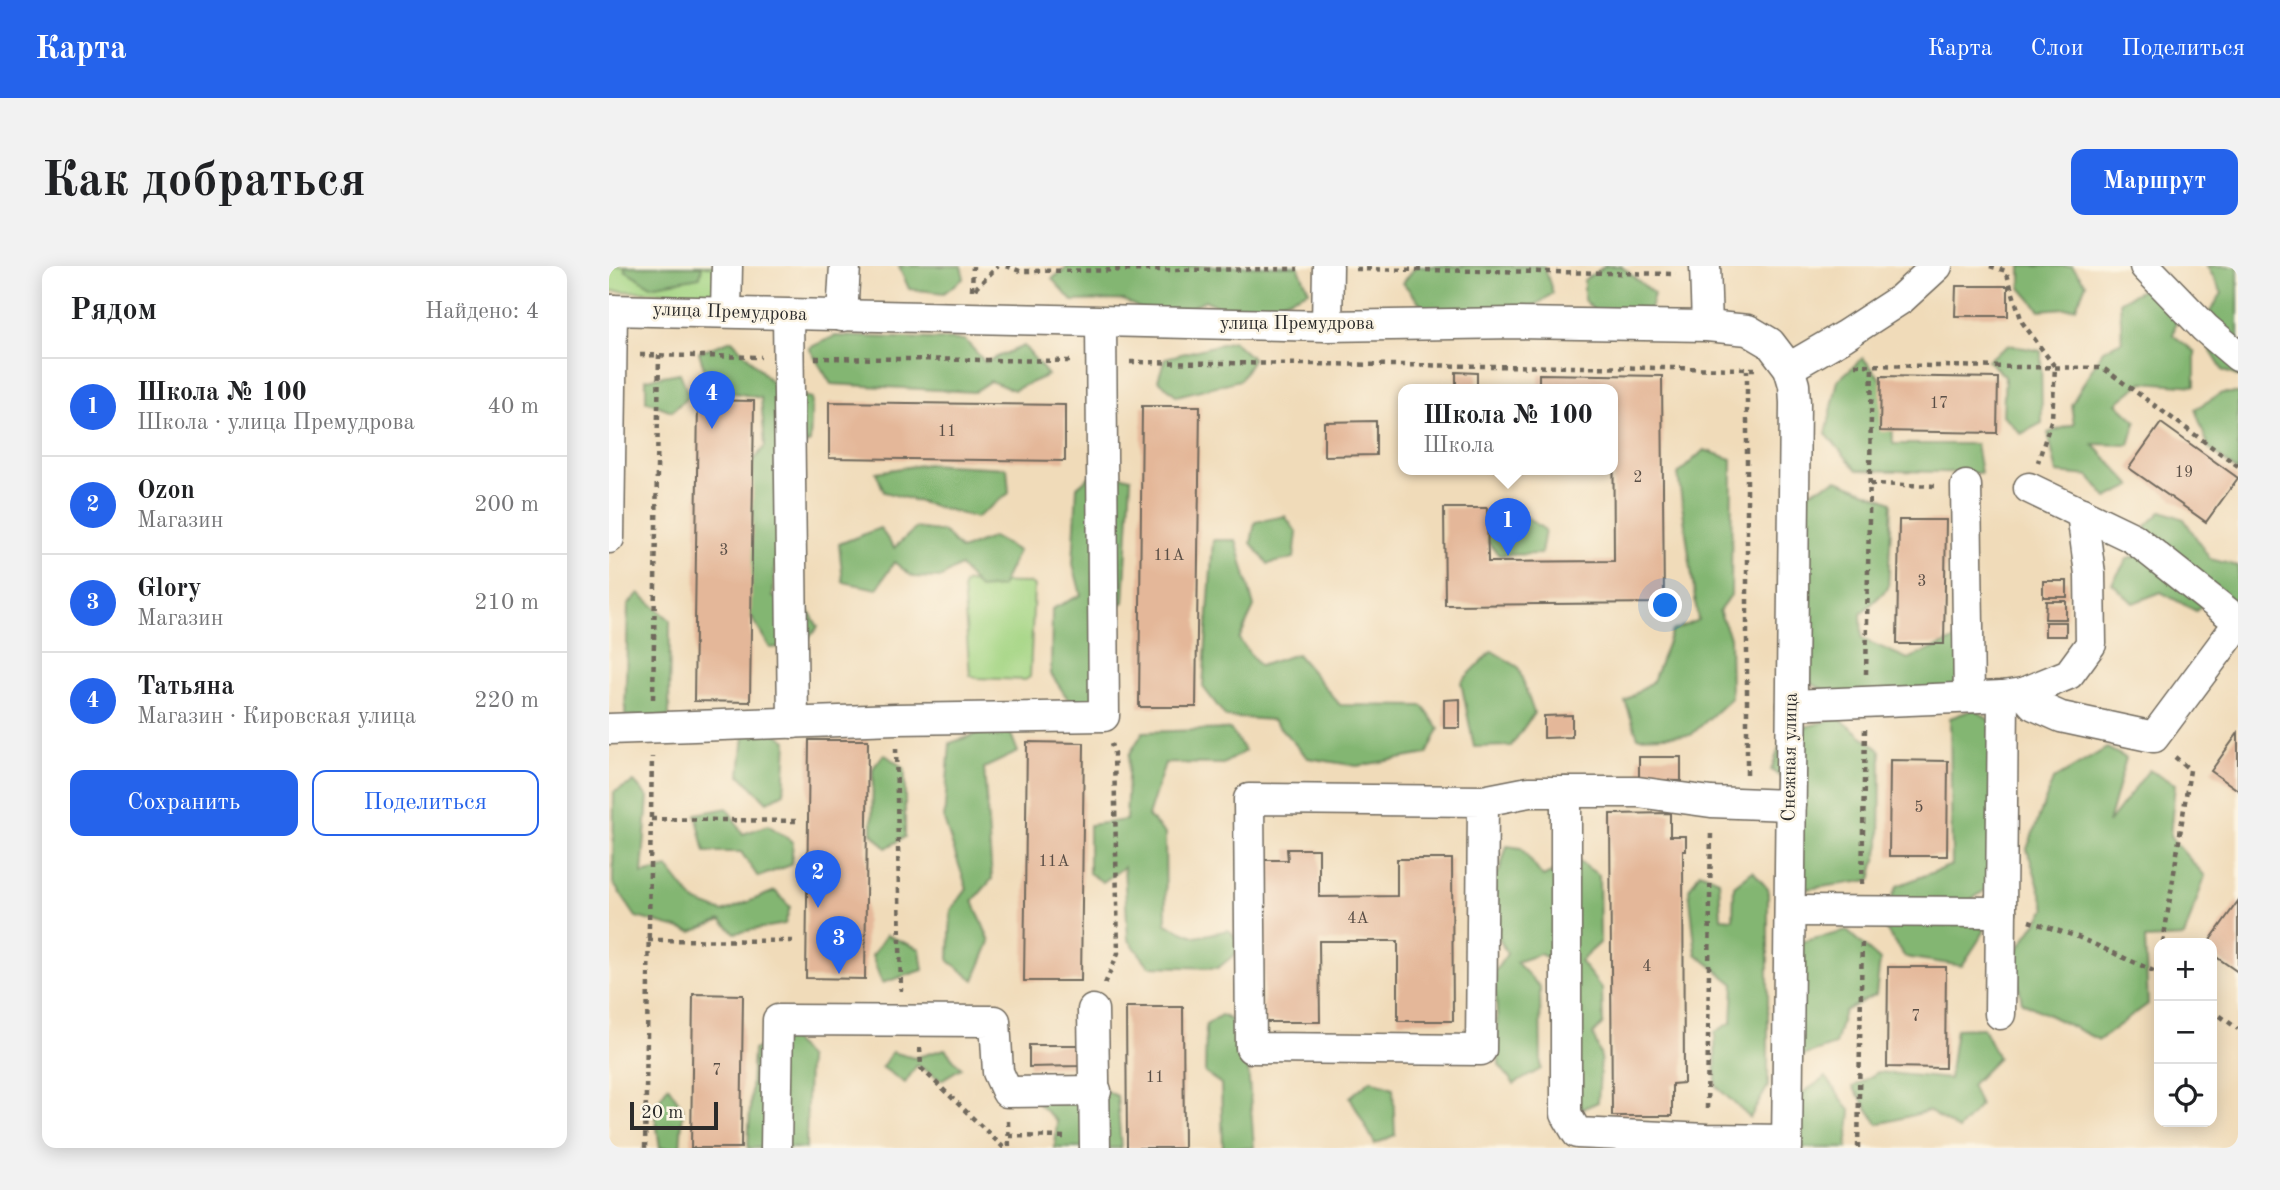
<!DOCTYPE html>
<html lang="ru">
<meta charset="utf-8">
<style>
body{margin:0;font-family:"Old Standard TT",serif;background:#f2f2f2;color:#202124}
.controls{position:absolute;right:21px;bottom:21px;display:grid;overflow:hidden;border-radius:14px;box-shadow:0 4px 18px #0003}
.controls button{width:63px;height:63px;display:grid;place-items:center;padding:0;border:0;border-bottom:2px solid #e0e0e0;background:#fff;color:#202124;font:35px sans-serif}
.scale{position:absolute;left:21px;bottom:18px;width:88px;box-sizing:border-box;padding-left:7px;border:4px solid #2b2b2b;border-top:0;font-size:19px;line-height:24px;white-space:nowrap;color:#2b2b2b;-webkit-text-stroke:5px #fcf5e5;paint-order:stroke}
.you{position:absolute;left:1057px;top:340px;width:24px;height:24px;margin:-18px;border:5px solid #fff;border-radius:50%;background:#1a73e8;box-shadow:0 0 0 10px #1a73e833}
.badge{display:grid;place-items:center;width:46px;height:46px;border-radius:50%;background:#2563eb;color:#fff;font-size:23px;font-weight:700}
.pin{position:absolute;translate:-50% -58px;filter:drop-shadow(0 2px 4px #0008)}
.pin::after{content:'';position:absolute;top:37px;width:24px;height:21px;background:inherit;clip-path:polygon(0 0,100% 0,50% 100%)}
.popup{position:absolute;left:789px;top:118px;width:220px;height:91px;box-sizing:border-box;display:grid;place-content:center;border-radius:14px;background:#fff;filter:drop-shadow(0 2px 5px #0005);font-size:23px;white-space:nowrap;color:#757577}
.popup b{font-size:26px;color:#202124}
.popup::after{content:'';position:absolute;left:50%;top:100%;margin-left:-14px;border:14px solid transparent;border-top-color:#fff}
.list{margin:0;padding:0;list-style:none}
h2{display:flex;justify-content:space-between;align-items:center;height:91px;margin:0;padding:0 28px;font-size:30px}
h2 small{font-size:23px;font-weight:400;color:#757577}
.list li{display:grid;grid-template-columns:46px 1fr auto;gap:21px;align-items:center;box-sizing:border-box;height:98px;padding:0 28px;border-top:2px solid #e0e0e0}
.list b{display:block;font-size:26px;white-space:nowrap}
.list p{margin:0;font-size:23px;white-space:nowrap;color:#757577}
.list em{font-size:23px;font-style:normal;color:#757577}
.actions{display:flex;gap:14px;padding:21px 28px}
.actions a{flex:1;padding:16px 0;border:2px solid #2563eb;border-radius:14px;text-align:center;font-size:24px;color:#2563eb}
.actions .main{background:#2563eb;color:#fff}
.icon{flex:none;width:38px;height:38px;fill:none;stroke:currentColor;stroke-width:2;stroke-linecap:round;stroke-linejoin:round}
.map{position:relative;flex:none;width:1629px;height:882px;overflow:hidden;border-radius:14px}
header{display:flex;align-items:center;gap:42px;box-sizing:border-box;height:98px;padding:0 35px;background:#2563eb;color:#fff}
header strong{font-size:33px}
nav{display:flex;gap:38px;margin-inline-start:auto;font-size:24px}
.intro{display:flex;align-items:center;justify-content:space-between;box-sizing:border-box;height:168px;padding:0 42px}
h1{margin:0;font-size:49px}
.button{padding:18px 32px;border-radius:14px;background:#2563eb;color:#fff;font-size:24px;font-weight:700}
main{display:flex;gap:42px;padding:0 42px}
aside{flex:1;background:#fff;border-radius:14px;box-shadow:0 4px 18px #0003}
.map>svg:first-child{display:block}
</style>
<header>
<strong>Карта</strong>
<nav><a>Карта</a><a>Слои</a><a>Поделиться</a></nav>
</header>
<div class="intro"><h1>Как добраться</h1><a class="button">Маршрут</a></div>
<main>
<aside>
<h2>Рядом<small>Найдено: 4</small></h2>
<ul class="list">
<li><span class="badge">1</span><div><b>Школа № 100</b><p>Школа · улица Премудрова</p></div><em>40 m</em></li>
<li><span class="badge">2</span><div><b>Ozon</b><p>Магазин</p></div><em>200 m</em></li>
<li><span class="badge">3</span><div><b>Glory</b><p>Магазин</p></div><em>210 m</em></li>
<li><span class="badge">4</span><div><b>Татьяна</b><p>Магазин · Кировская улица</p></div><em>220 m</em></li>
</ul>
<div class="actions"><a class="main">Сохранить</a><a>Поделиться</a></div>
</aside>
<div class="map">
<svg width="1629" height="882" viewBox="0 0 1629 882">
<rect width="100%" height="100%" fill="#fcf5e5"/>
<filter id="ink" filterUnits="userSpaceOnUse"><feTurbulence type="fractalNoise" baseFrequency=".0143" numOctaves="2"/><feDisplacementMap in="SourceGraphic" scale="14" xChannelSelector="R" yChannelSelector="G"/><feConvolveMatrix kernelMatrix="1 2 1 2 8 2 1 2 1" color-interpolation-filters="sRGB"/></filter>
<filter id="wash" filterUnits="userSpaceOnUse"><feTurbulence type="fractalNoise" baseFrequency=".00686" numOctaves="4" result="noise"/><feDisplacementMap in="SourceGraphic" scale="28" xChannelSelector="R" yChannelSelector="G"/><feGaussianBlur stdDeviation="1.57" result="paint"/><feColorMatrix in="noise" values="0 0 0 0 0 0 0 0 0 0 0 0 0 0 0 0 0 1.4 0 .05"/><feComposite in="paint" operator="in"/></filter>
<g filter="url(#wash)">
<rect width="100%" height="100%" fill="#f0dbb9"/>
<g fill="#a4d584" stroke="#688058" stroke-width="2">
<path d="M0,0H106V27L0,25Z"/>
<path d="M359,316L421,317L425,320L421,411L416,414L367,412L361,409L354,322L355,318Z"/>
</g>
<g fill="#83b672" stroke="#57704e" stroke-width="2">
<path d="M16,0H93L91,11L42,20L16,4Z"/>
<path d="M290,0H352L355,12L335,27L300,23Z"/>
<path d="M460,0H689L700,25L632,52L596,34L554,55L515,34L463,35L443,13Z"/>
<path d="M807,0H935L944,27L920,44L816,43L794,17Z"/>
<path d="M996,0H1012L1045,28L1039,51L1002,62L975,34V14Z"/>
<path d="M1412,0H1463L1477,18L1467,41L1431,44L1412,22Z"/>
<path d="M1598,0H1629V110L1614,105L1589,64L1613,27Z"/>
<path d="M1540,20L1570,42L1564,69L1586,86V120L1534,116L1508,137L1527,155L1520,179L1484,178L1523,220L1498,232L1480,210L1448,207L1439,167L1465,158L1462,139L1494,84L1513,75L1511,35Z"/>
<path d="M226,70L356,74L376,96L415,80L439,109L405,124L381,115L365,126L222,118L200,82Z"/>
<path d="M123,74L171,125L203,132L201,176L168,191L171,230L164,331L196,338L209,361L194,379L161,382L138,344V203L156,180L152,132L101,122L90,86Z"/>
<path d="M624,75L644,93L631,114L568,130L549,114L556,92Z"/>
<path d="M1400,79L1432,85L1433,157L1412,168L1394,149L1396,110L1378,94Z"/>
<path d="M1254,92L1282,125L1284,178H1367L1372,207L1248,204L1217,168L1229,114Z"/>
<path d="M71,107L80,130L63,145L37,135V113Z"/>
<path d="M1613,127H1629V206L1600,182L1586,143Z"/>
<path d="M1095,184L1123,193L1122,329L1110,345L1121,371L1122,432L1082,469L1029,471L1016,435L1044,415L1063,365L1089,354L1069,208Z"/>
<path d="M318,198L398,202L400,227L367,252L275,226L267,206Z"/>
<path d="M488,204L522,212L515,336L488,348L509,432L463,439L442,408L443,343L472,329L464,298L468,221Z"/>
<path d="M1228,214L1283,236L1279,322L1252,348L1253,373L1299,393L1355,370L1376,401L1340,442L1234,434L1192,412L1180,234Z"/>
<path d="M894,235L936,264L932,288L890,289L860,254Z"/>
<path d="M1553,245L1575,253L1601,293L1629,300V344L1608,326L1587,345L1552,326L1524,337L1503,317L1518,293L1543,286L1537,260Z"/>
<path d="M676,250L688,267L685,292L659,298L642,277L646,256Z"/>
<path d="M271,262L285,282L307,262L335,266L352,284L384,271L409,285L392,321L370,323L351,300L331,312L304,311L285,296L268,323L234,316L230,278Z"/>
<path d="M604,274H627L645,341L630,373L650,400L688,388L731,439L814,440L830,463L818,488L748,500L699,492L664,454L617,451L594,421Z"/>
<path d="M30,327L61,354L60,451L16,450L19,339Z"/>
<path d="M883,385L909,401L925,447L902,480L865,481L852,416Z"/>
<path d="M1366,443L1386,459V617L1359,636L1375,666L1353,700L1296,691L1272,657L1288,620L1343,599L1341,452Z"/>
<path d="M1230,452L1272,485L1271,578L1262,614L1198,623L1173,604L1194,526L1162,504L1176,466Z"/>
<path d="M398,458L409,486L375,502L383,613L364,635L381,676L365,714L340,695L342,644L358,623L335,554L341,477Z"/>
<path d="M160,462L178,475L175,527L158,536L131,509L135,469Z"/>
<path d="M621,463L636,485L614,498L556,497L539,550L556,568L557,658L587,671L619,664L636,680L609,702L540,700L519,673L515,601L494,616L480,607V559L517,554L520,489L534,466Z"/>
<path d="M1498,482L1517,492L1499,557L1540,504L1566,518L1561,571L1596,610L1575,671L1536,673L1539,738L1490,774L1413,736L1404,690L1437,643L1418,583L1444,514Z"/>
<path d="M275,488L296,503V571L277,582L263,567L264,502Z"/>
<path d="M25,516L39,531L33,608L59,602L85,635L114,646L166,625L181,641L176,658L126,667L112,654L83,666L27,651L4,617L5,526Z"/>
<path d="M118,542L134,568L159,559L184,576L182,599L149,611L132,586H96L87,548Z"/>
<path d="M898,580L912,582L934,611L968,595L990,609L991,677L971,695L993,723L994,758L984,768L992,791L989,836L973,843L953,822V699L931,688L907,696L931,721L932,803L905,818L890,799L886,705L898,688L864,622L890,606Z"/>
<path d="M1144,605L1159,623V820L1141,852L1107,820L1106,766L1123,756L1125,718L1087,688L1080,623L1091,606L1110,614L1112,652L1124,653L1125,620Z"/>
<path d="M1238,665L1271,694L1267,728L1235,745L1226,779L1191,791L1174,680Z"/>
<path d="M277,669L311,683L314,704L273,717L263,690Z"/>
<path d="M612,749L636,761L645,882H614L612,818L596,807L597,759Z"/>
<path d="M1374,762L1389,792L1362,819L1371,840L1349,864L1320,845L1269,858L1244,821L1269,806L1340,813L1347,763Z"/>
<path d="M180,769L199,793L197,882H139L144,784Z"/>
<path d="M336,783L352,802L332,814L308,799L296,817L273,801L283,786L305,792Z"/>
<path d="M1217,811L1242,846L1238,882H1189L1191,829Z"/>
<path d="M472,813L508,830L512,882H446L448,855L429,838Z"/>
<path d="M762,814L784,822L786,869L766,878L741,831Z"/>
<path d="M59,820L74,842L71,882H51L45,841Z"/>
</g>
<g id="blocks">
<g fill="#e4b799">
<path d="M1347,20H1399V50H1346Z"/>
<path d="M847,106L868,107V121H847Z"/>
<path d="M930,108L1053,110L1055,337L836,339L835,242H878L879,296L1005,295L1004,124H930Z"/>
<path d="M1272,110L1389,112L1388,167L1271,165Z"/>
<path d="M89,134L145,135L141,436L85,435Z"/>
<path d="M220,136L456,139V195L220,192Z"/>
<path d="M533,140H591L587,441H530Z"/>
<path d="M767,155V189L715,190V156Z"/>
<path d="M1552,157L1629,212L1597,256L1520,202Z"/>
<path d="M1290,254H1337L1335,378H1288Z"/>
<rect x="1434" y="315" width="24" height="16"/>
<path d="M1437,335H1457V353H1436Z"/>
<rect x="1436" y="356" width="21" height="14"/>
<path d="M851,433V462H835V434Z"/>
<path d="M963,449V471L935,472V450Z"/>
<path d="M1629,467V524L1602,505Z"/>
<path d="M200,474H259L256,713L197,712Z"/>
<path d="M418,476L475,477L472,715H415Z"/>
<path d="M1030,491H1072V515L1030,514Z"/>
<path d="M1281,494L1339,495L1338,590H1280Z"/>
<path d="M1061,547V570H1077V585H1074L1075,817L1063,818V850H1003L1001,548Z"/>
<path d="M678,583H710V631L788,630V593H843L844,755H789V675H710L711,756H655L654,594H679Z"/>
<path d="M1629,635V706L1603,688V677H1599Z"/>
<path d="M1279,701H1337L1336,802L1278,801Z"/>
<path d="M84,728L134,729L132,882H82Z"/>
<path d="M517,741H574L575,882H518Z"/>
<path d="M420,779H470V800L420,801Z"/>
</g>
</g>
</g>
<g filter="url(#ink)">
<use href="#blocks" fill-opacity="0" stroke="#70695d" stroke-width="2"/>
<g fill="none" stroke-linecap="round" stroke-linejoin="round">
<g stroke="#70695d" stroke-width="33">
<g id="minor">
<path d="M1096,0L1098,60"/>
<path d="M1536,0L1596,62L1629,90"/>
<path d="M0,44L718,60L907,57L1098,60L1139,64L1161,77L1180,102L1185,119L1186,137L1178,882"/>
<path d="M117,46L118,0"/>
<path d="M179,49L184,457"/>
<path d="M233,50L236,0"/>
<path d="M718,60L719,0"/>
<path d="M1180,102L1235,70L1292,33L1328,0"/>
<path d="M1357,220L1360,431"/>
<path d="M1420,222L1524,272L1629,355"/>
<path d="M0,272L3,44"/>
<path d="M1414,427L1425,439L1452,451L1545,471L1629,358"/>
<path d="M1183,439L1394,430L1414,427L1460,408L1482,378L1481,308L1473,247"/>
<path d="M0,463L287,453L495,450L492,56"/>
<path d="M957,526V848L968,867L1098,873L1178,874"/>
<path d="M874,535L872,784L642,782L640,533L874,535L920,526H1029L1102,536L1182,539"/>
<path d="M1181,645L1392,646"/>
<path d="M484,744L486,882"/>
<path d="M1391,748L1394,430"/>
<path d="M167,882L169,754L386,755L389,806L398,826L487,825"/>
</g>
</g>
<g stroke="#70695d" stroke-width="4.5" stroke-dasharray="5 5" stroke-linecap="butt">
<path d="M397,0L411,5L689,3"/>
<path d="M1381,0L1397,5L1413,56L1446,101L1443,152L1429,196"/>
<path d="M747,3L1067,8"/>
<path d="M366,23L389,0"/>
<path d="M363,24L364,0"/>
<path d="M31,89L152,91"/>
<path d="M206,92L464,95"/>
<path d="M521,96L1146,103"/>
<path d="M1246,99L1494,102L1629,200"/>
<path d="M1261,218L1330,220"/>
<path d="M1257,408L1263,98"/>
<path d="M44,433L50,89"/>
<path d="M287,482L292,725"/>
<path d="M1138,508V104"/>
<path d="M42,553L187,555"/>
<path d="M1253,618L1256,463"/>
<path d="M1420,655L1469,671L1549,707"/>
<path d="M39,674L185,675"/>
<path d="M1554,677L1581,504L1566,491"/>
<path d="M496,718L509,687L505,487L502,478"/>
<path d="M1603,744L1629,763"/>
<path d="M311,782L312,802L395,882"/>
<path d="M1098,843L1102,565"/>
<path d="M399,855L400,882"/>
<path d="M400,870L458,871"/>
<path d="M36,882L43,491"/>
<path d="M1249,882L1253,673"/>
</g>
<use href="#minor" stroke="#fff" stroke-width="30"/>
</g>
</g>
<g text-anchor="middle" dominant-baseline="central" stroke-width="5" stroke-linejoin="round" paint-order="stroke">
<g font-size="16" fill="#594e46">
<text x="1330" y="138">17</text>
<text x="338" y="166">11</text>
<text x="1575" y="207">19</text>
<text x="1029" y="212">2</text>
<text x="115" y="285">3</text>
<text x="560" y="290">11А</text>
<text x="1313" y="316">3</text>
<text x="1310" y="542">5</text>
<text x="445" y="596">11А</text>
<text x="749" y="653">4А</text>
<text x="1038" y="701">4</text>
<text x="1307" y="751">7</text>
<text x="108" y="805">7</text>
<text x="546" y="812">11</text>
</g>
<g font-size="19" fill="#2b2b2b" stroke="#fcf5e5">
<text transform="translate(121 47) rotate(2)">улица Премудрова</text>
<text x="688" y="58">улица Премудрова</text>
<text transform="translate(1182 491) rotate(-89)">Снежная улица</text>
</g>
</g>
</svg>
<div class="controls">
<button>+</button>
<button>−</button>
<button><svg class="icon" aria-label="locate" viewBox="0 0 24 24"><circle cx="12" cy="12" r="6"/><path d="M12 2v4M12 18v4M2 12h4M18 12h4"/></svg></button>
</div>
<div class="scale">20 m</div>
<div class="you"></div>
<div class="pin badge" style="left:899px;top:290px">1</div>
<div class="popup"><b>Школа № 100</b>Школа</div>
<div class="pin badge" style="left:209px;top:642px">2</div>
<div class="pin badge" style="left:230px;top:708px">3</div>
<div class="pin badge" style="left:103px;top:163px">4</div>
</div>
</main>
